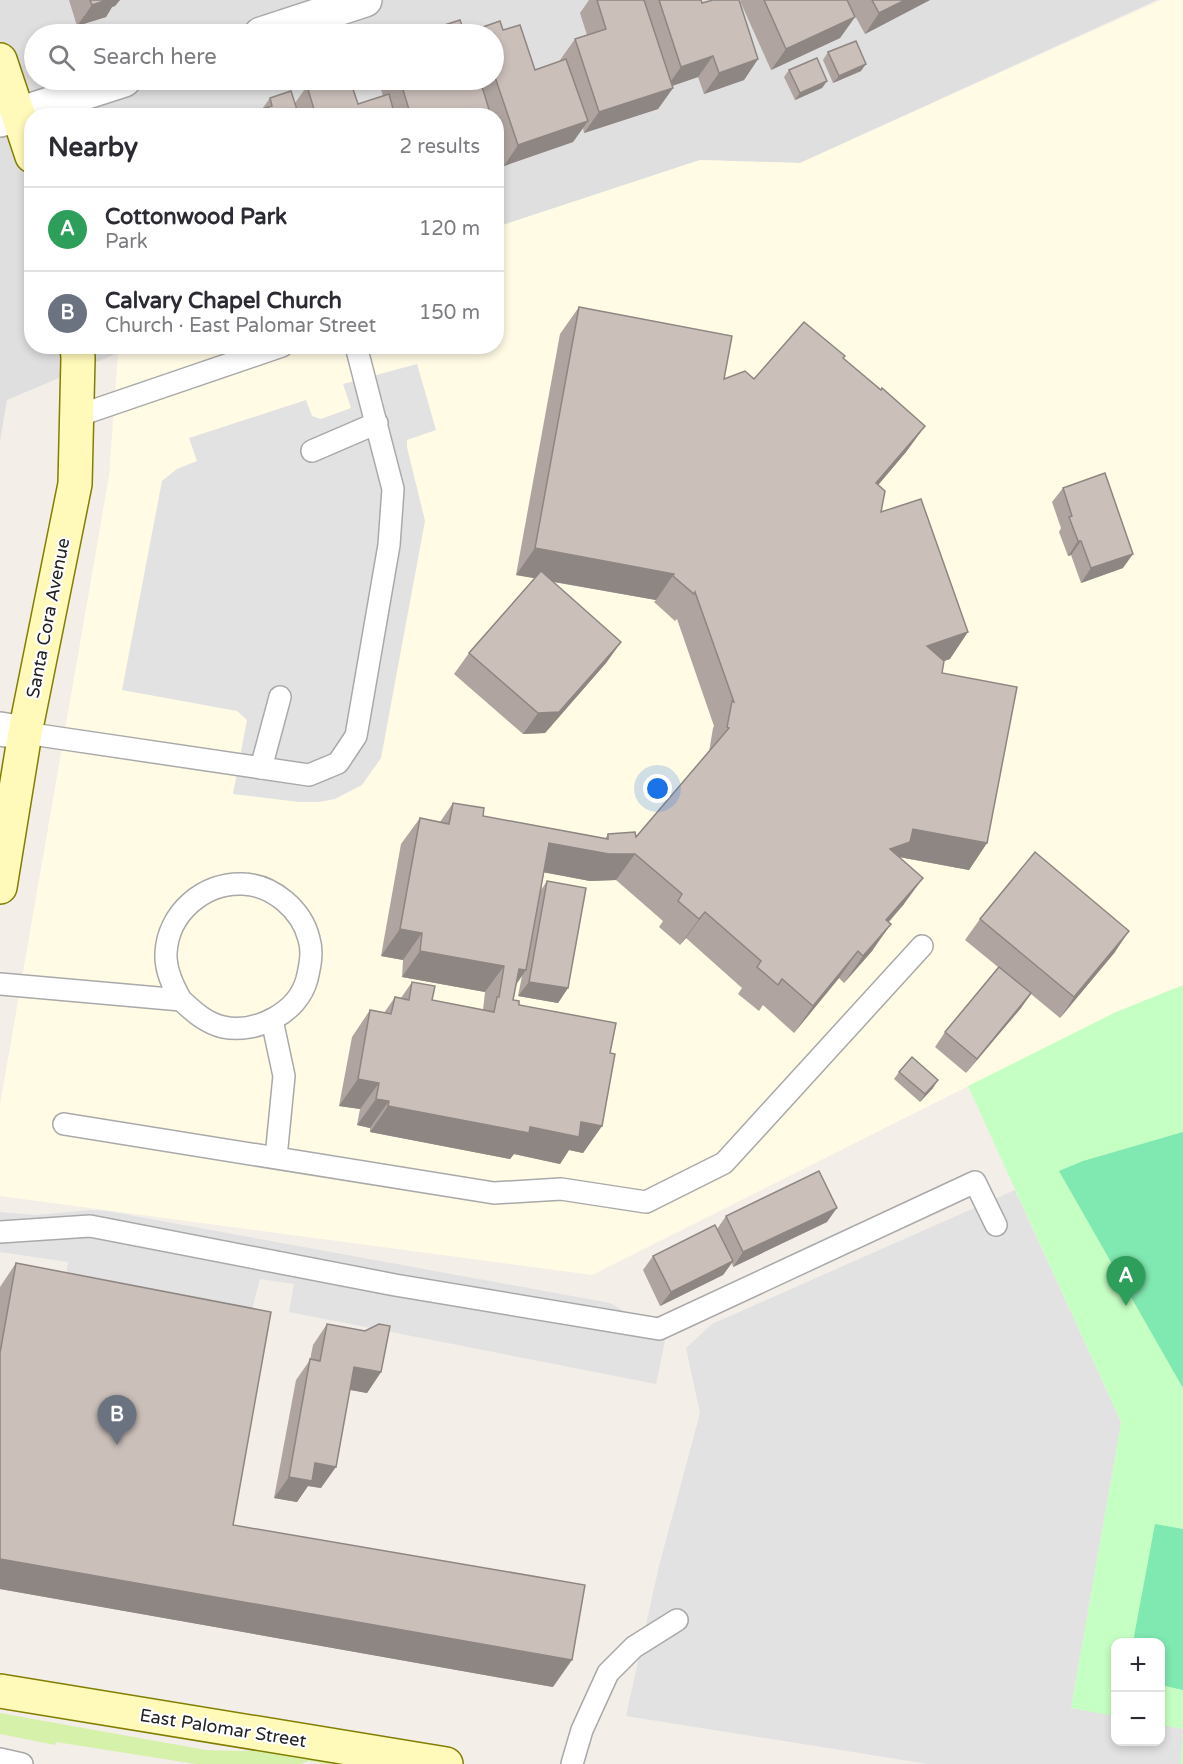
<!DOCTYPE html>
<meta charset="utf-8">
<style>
body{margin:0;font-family:"Varela Round",sans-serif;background:#f2f2f3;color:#2b2b33}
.controls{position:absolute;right:18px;bottom:18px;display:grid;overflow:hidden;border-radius:12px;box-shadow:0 3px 9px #0003}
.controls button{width:54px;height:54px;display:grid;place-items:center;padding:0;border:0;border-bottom:2px solid #e1e1e2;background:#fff;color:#2b2b33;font:30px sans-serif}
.you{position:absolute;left:658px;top:789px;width:21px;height:21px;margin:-15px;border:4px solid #fff;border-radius:50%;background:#1a73e8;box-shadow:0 0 0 9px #1a73e833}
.badge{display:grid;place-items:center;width:39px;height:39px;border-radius:50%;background:#2563eb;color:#fff;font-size:20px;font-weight:700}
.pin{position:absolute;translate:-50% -50px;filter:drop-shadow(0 2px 3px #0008)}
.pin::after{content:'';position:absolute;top:32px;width:21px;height:18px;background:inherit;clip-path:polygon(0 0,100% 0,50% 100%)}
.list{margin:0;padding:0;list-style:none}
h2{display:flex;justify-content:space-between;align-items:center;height:78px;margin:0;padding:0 24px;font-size:26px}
h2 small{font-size:20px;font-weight:400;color:#7c7c81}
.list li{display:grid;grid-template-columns:39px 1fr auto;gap:18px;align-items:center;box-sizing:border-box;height:84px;padding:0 24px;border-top:2px solid #e1e1e2}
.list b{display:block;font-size:22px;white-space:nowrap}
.list p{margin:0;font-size:20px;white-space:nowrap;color:#7c7c81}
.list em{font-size:20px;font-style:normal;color:#7c7c81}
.icon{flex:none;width:33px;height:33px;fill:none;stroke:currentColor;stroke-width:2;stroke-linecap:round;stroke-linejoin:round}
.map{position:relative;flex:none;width:1183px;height:1764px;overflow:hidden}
.search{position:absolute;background:#fff;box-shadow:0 3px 9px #0003;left:24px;top:24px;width:480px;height:66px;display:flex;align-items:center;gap:15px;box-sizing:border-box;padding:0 21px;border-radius:33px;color:#7c7c81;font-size:22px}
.panel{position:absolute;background:#fff;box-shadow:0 3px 9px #0003;left:24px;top:108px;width:480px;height:246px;border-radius:24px}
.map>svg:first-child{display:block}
</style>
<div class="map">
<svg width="1183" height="1764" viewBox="0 0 1183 1764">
<rect width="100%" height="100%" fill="#f3eee8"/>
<path fill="#e0dfdf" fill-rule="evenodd" d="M0,0H1157L800,163L700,160L497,227L496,116H32V346L137,347L118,353L7,400L0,441ZM34,34H494V80H34Z"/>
<path fill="#fffbe5" d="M1161,0H1183V985L1114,1013L592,1275L0,1196V1105L109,476L118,353L137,346H496L497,227L700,160L800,163Z"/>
<path fill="#d6f1aa" d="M0,1713L206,1750L242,1751L270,1750L379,1764H327L309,1761L301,1764H196L56,1742L55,1745L0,1734Z"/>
<path fill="#c6ffc3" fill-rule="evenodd" d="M1183,985V1764H1061L1121,1422L968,1086L1114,1013ZM1116,1642H1160V1742H1116Z"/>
<g fill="#80e8b1">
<path d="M1183,1132V1388L1059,1171L1083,1161Z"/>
<path d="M1155,1524L1183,1529V1690L1161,1685L1160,1642H1133Z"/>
</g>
<g fill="#e2e2e2">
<path d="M417,364L436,430L407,440V447L425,521L381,758L362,785L335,799L319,802H299L233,794L247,720L237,711L122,690L162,481L177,469L197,461L189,438L306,400L312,416L321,419L351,408L343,384Z"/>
<path d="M1015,1190L1121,1422L1071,1708L1115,1716L1116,1742H1160L1161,1725L1183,1729L1180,1764H928L626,1716L659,1566L700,1413L686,1348L712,1324Z"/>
<path d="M91,1210L107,1211L610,1303L666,1336L656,1384L289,1312L294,1284L260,1279L252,1309L66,1275L68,1262L0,1252V1212L36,1215Z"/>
</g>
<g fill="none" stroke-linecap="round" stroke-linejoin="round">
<g stroke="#a9a9a9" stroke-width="24">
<g id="lane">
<path d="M77,416L282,346"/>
<path d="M312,451L377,423"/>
<path d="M25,733L309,775L338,763L356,736L389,545L393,489L356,346"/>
<path d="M261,768L280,697"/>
<path d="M0,984L181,1000C194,1012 206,1023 223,1027C256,1034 298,1013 307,979C310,966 313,952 309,939C302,910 273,885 243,884C204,882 168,913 166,953C165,970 173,986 181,1000"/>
<path d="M272,1020L284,1076L276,1157"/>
<path d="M64,1124L494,1193L561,1189L646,1202L724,1163L922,946"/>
<path d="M0,1232L90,1226L395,1285L659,1329L975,1182L996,1225"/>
<path d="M0,1759L22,1764"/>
<path d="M572,1764L582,1730L608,1673L634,1647L677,1620"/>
</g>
</g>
<g stroke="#a9a9a9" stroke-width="36">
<g id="street">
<path d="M261,34L365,0"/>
<path d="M0,120L124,80"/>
<path d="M0,729L25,733"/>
</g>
</g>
<g stroke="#827e00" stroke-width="36">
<g id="secondary">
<path d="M0,60L32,156"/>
<path d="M0,887L25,733L75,484L78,358L77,346"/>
<path d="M0,1691L446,1764"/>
</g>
</g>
<use href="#lane" stroke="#fff" stroke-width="21"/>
<use href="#street" stroke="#fff" stroke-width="33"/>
<use href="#secondary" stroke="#fff9ba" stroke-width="33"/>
</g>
<g fill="#afa4a0">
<path d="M69,0H120L115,6L112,7L106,17L77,26Z"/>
<path d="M589,0H701L702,3L758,59L744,80L704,94L698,77L672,86L673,88L658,109L584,133L583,128L573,142L504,166L497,147H496V116H253L256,111L262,109L270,98L295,103L307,86L358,104L383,96L378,80H494V34H475L480,28L503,30L535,70L561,61L560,60L575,39L587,35L580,13Z"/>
<path d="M741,0H930L865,34L848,3L855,17L840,38L771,70L740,1Z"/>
<path d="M828,52L861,71L833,83L823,60Z"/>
<path d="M789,70L827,81L822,88L795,100L784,77Z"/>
<path d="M579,307L724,379H754L843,358L925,426L906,452L878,485L881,512L950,659L944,661L942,673L987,843L969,870L899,857L904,904L889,922L872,951L844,983L839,978L794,1033L763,1005L759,1011L738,994L742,988L686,938L680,945L659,927L663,921L616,880L590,881L544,872L541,890L547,881L568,988L558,1003L518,996L522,976L516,985L513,1000L519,1005L610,1053L602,1126L583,1153L569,1150L560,1164L514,1154L510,1159L370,1132V1128L357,1125L360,1109L339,1106L352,1037L370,1010L384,1013L395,997L401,998L412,982L432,1000L483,1010L485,992L402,977L403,960L381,956L401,844L420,818L440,822L453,803L483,816L605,839L608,834L636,837L709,752L713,728L714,726L677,619L675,621L654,602L656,600L553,582L621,642L606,663L545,733L523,734L454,674L469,653L535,578L516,575L560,334Z"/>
<path d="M1063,488L1123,568L1081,583L1071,555L1068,556L1059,532L1061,528L1052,502Z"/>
<path d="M980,919L1115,952L1060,1018L1031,994L1021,1008L966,1073L935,1047L945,1032L998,967L965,940Z"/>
<path d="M899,1072L933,1088L920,1102L894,1079Z"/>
<path d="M726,1216L827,1222L733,1267L732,1263L723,1275L660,1306L643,1270L653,1256L717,1229Z"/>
<path d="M16,1263L233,1525L553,1687L0,1589V1287Z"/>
<path d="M327,1324L381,1372L367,1393L350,1390L321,1488L308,1486L297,1502L274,1498L296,1380L310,1360L313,1345Z"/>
</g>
<g fill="#8e8682">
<path d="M107,0H120L115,6L112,7L106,17L77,26L92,5Z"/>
<path d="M905,0H930L865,34L879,13Z"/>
<path d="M855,17L840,38L771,70L786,49Z"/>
<path d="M713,56L698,77L666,88L681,67Z"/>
<path d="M758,59L744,80L704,94L719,73Z"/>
<path d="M866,64L861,71L833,83L839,76Z"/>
<path d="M827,81L822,88L795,100L800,93Z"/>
<path d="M673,88L658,109L584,133L599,112Z"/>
<path d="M588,121L573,142L504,166L518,145Z"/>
<path d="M925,426L906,452L857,510L876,483Z"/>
<path d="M1078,541H1081L1071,555L1068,556Z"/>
<path d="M535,548L674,574L656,600L516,575Z"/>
<path d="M1133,554L1123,568L1081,583L1091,568Z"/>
<path d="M968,632L950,659L908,673L927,646Z"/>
<path d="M621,642L606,663L545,733L523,734L538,713Z"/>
<path d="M913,829L987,843L969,870L899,857L890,849Z"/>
<path d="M549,843L635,854L616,880L590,881L531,870Z"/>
<path d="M923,878L904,904L867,946L886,920Z"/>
<path d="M705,912L686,938L680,945L699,919Z"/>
<path d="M891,924L872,951L844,983L863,956Z"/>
<path d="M400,929L422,933L403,960L381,956Z"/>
<path d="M1129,931L1115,952L1060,1018L1074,997Z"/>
<path d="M420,951L504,966L485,992L402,977Z"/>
<path d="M858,951L839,978L794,1033L813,1006Z"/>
<path d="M519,969L526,970L507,997Z"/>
<path d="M529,982L568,988L558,1003L518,996Z"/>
<path d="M1031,993L1021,1008L966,1073L977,1059Z"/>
<path d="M358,1079L379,1083L360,1109L339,1106Z"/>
<path d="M938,1080L933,1088L920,1102L925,1094Z"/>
<path d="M376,1099L389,1101L370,1128L357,1125Z"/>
<path d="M388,1106L530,1127L581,1122L602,1126L583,1153L569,1150L560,1164L514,1154L510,1159L370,1132Z"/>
<path d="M837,1208L827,1222L733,1267L743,1252Z"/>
<path d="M733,1261L723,1275L660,1306L671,1292Z"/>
<path d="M354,1367L381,1372L367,1393L340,1388Z"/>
<path d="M315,1463L336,1467L321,1488L308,1486L297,1502L274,1498L289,1477Z"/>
<path d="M0,1559L572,1660L553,1687L0,1589Z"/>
</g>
<g fill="#cbbfba" stroke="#8e8682" stroke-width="1.5">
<path d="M90,0H107L92,5Z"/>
<path d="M597,0H644L673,88L599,112L575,39L606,29Z"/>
<path d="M659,0H701L702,3L713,0H739L758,59L719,73L713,56L681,67Z"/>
<path d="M764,0H847L855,17L786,49Z"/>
<path d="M872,0H905L879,13Z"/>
<path d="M460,20L465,34H424L423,32Z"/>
<path d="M500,21L503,30L520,25L535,70L566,59L588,121L518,145L494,74V34H482L480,28Z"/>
<path d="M856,41L866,64L839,76L828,52Z"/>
<path d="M817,58L827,81L800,93L789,70Z"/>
<path d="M329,80H350L358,104L389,94L395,116H316L307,86Z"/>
<path d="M400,80H480L491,116H411Z"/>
<path d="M291,91L299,116H258L256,111L272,106L270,98Z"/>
<path d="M496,131L500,142L496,143Z"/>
<path d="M579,307L732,336L724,379L745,371L754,379L804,322L845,356L843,358L881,390L882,388L925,426L876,483L885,491L881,512L921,499L968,632L927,646L944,661L942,673L1017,687L987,843L913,829L910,842L890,849L923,878L886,920L891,924L863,956L858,951L813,1006L782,979L778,985L757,967L761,961L705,912L699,919L678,901L682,894L635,854H609L549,843L526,970L519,969L513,1000L519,1001V1005L616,1023L610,1053L615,1054L602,1126L581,1122L579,1137L530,1127L529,1133L388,1106L389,1101L376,1099L379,1083L358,1079L370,1010L391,1014L395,997L409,1000L412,982L435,986L432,1000L494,1012L497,997H499L504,966L420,951L422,933L400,929L420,818L449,824L453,803L484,808L483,816L608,839V834L635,832L636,837L729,728L727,727L732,701L734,702L695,592L694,594L673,576L674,574L535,548Z"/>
<path d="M1105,473L1133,554L1091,568L1081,541H1078L1069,517L1072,516L1063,488Z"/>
<path d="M541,571L621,642L559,712L538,713L469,653Z"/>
<path d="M1035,852L1129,931L1074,997L980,919Z"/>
<path d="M547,881L586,888L568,988L529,982Z"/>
<path d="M999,967L1031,993L977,1059L945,1032Z"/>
<path d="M912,1057L938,1080L925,1094L899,1072Z"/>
<path d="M819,1171L837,1208L743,1252L726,1216Z"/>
<path d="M715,1225L733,1261L671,1292L653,1256Z"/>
<path d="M16,1263L271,1312L233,1525L585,1585L572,1660L0,1559V1353Z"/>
<path d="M327,1324L365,1331L379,1324L390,1326L381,1372L354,1367L336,1467L315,1463L312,1481L289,1477L310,1359L320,1361Z"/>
</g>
<g text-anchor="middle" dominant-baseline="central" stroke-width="4.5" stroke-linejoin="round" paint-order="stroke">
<g font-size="18" fill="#222" stroke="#fff">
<text transform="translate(48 618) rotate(-79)">Santa Cora Avenue</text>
<text transform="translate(223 1728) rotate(9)">East Palomar Street</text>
</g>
</g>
</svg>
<div class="controls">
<button>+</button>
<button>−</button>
</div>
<div class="you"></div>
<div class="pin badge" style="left:1126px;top:1306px;background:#2e9e5b">A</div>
<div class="pin badge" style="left:117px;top:1445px;background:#6b7280">B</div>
<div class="search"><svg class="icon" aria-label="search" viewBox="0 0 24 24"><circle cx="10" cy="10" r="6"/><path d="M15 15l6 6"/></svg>Search here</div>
<section class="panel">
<h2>Nearby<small>2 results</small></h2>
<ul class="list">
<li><span class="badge" style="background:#2e9e5b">A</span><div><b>Cottonwood Park</b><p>Park</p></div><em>120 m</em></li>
<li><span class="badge" style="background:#6b7280">B</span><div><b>Calvary Chapel Church</b><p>Church · East Palomar Street</p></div><em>150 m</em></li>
</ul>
</section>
</div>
